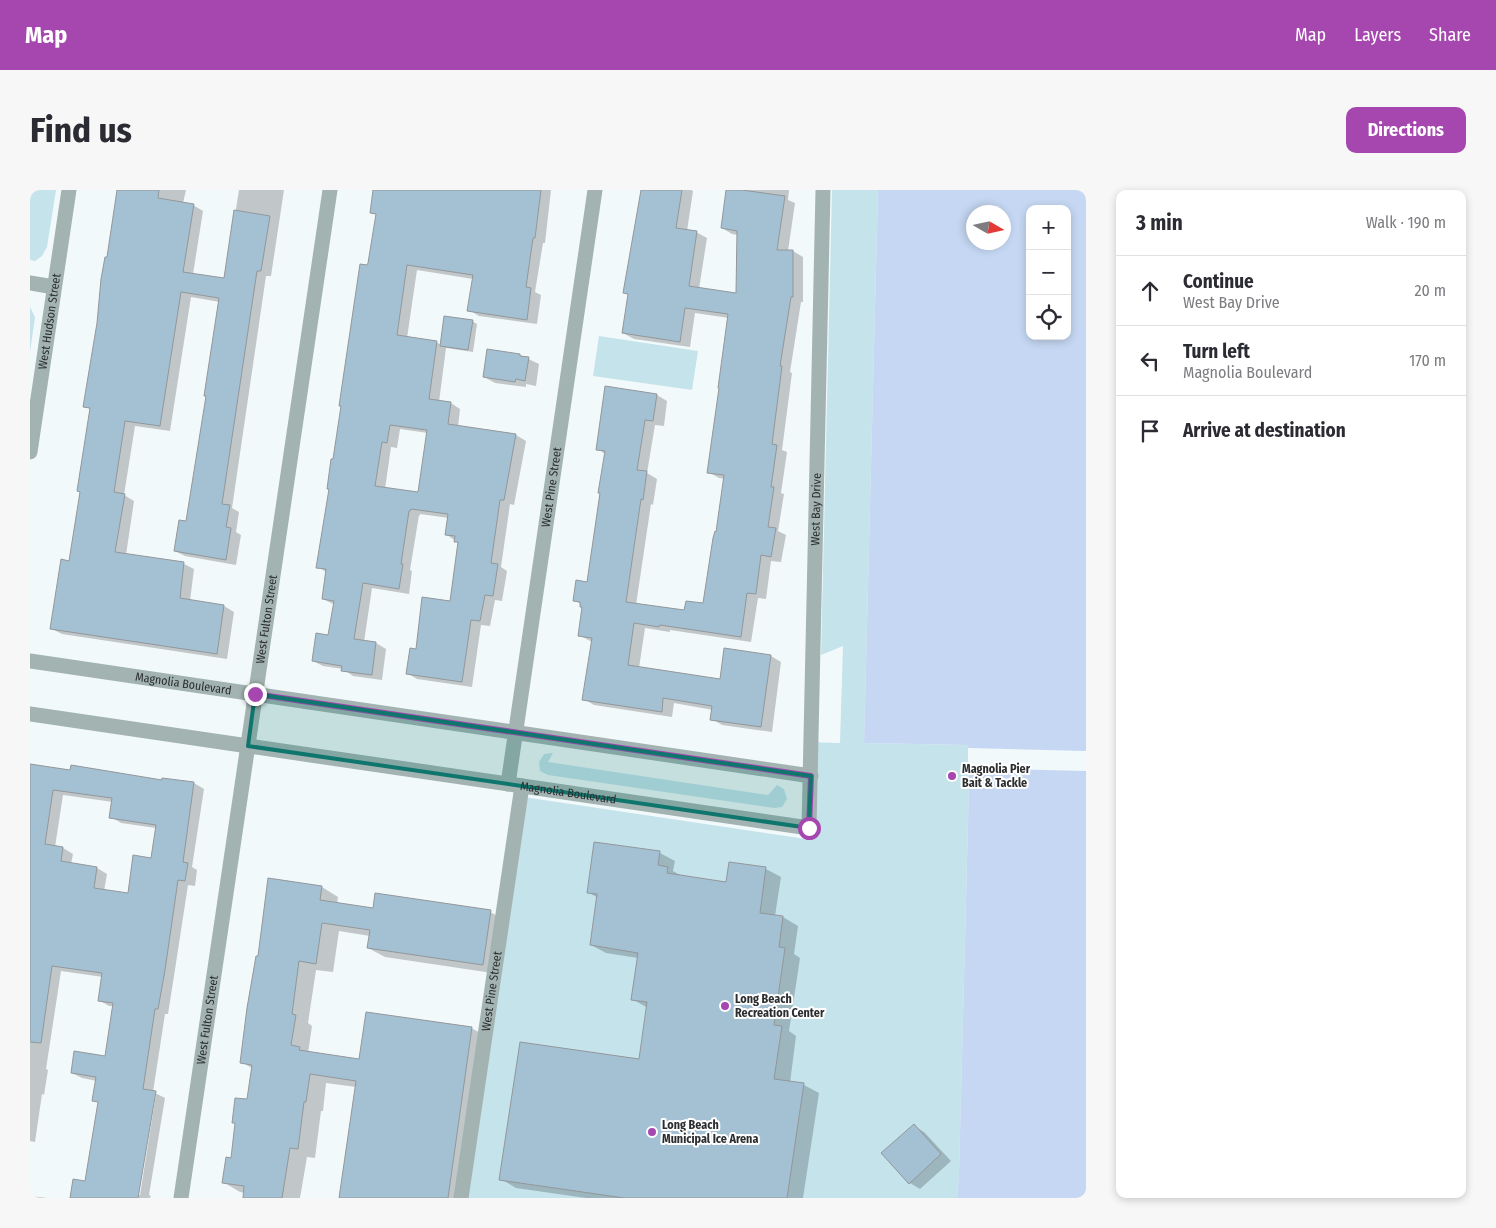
<!DOCTYPE html>
<meta charset="utf-8">
<style>
body{margin:0;font-family:"Fira Sans Condensed",sans-serif;background:#f7f7f7;color:#2b2b33}
.controls{position:absolute;right:15px;top:15px;display:grid;overflow:hidden;border-radius:10px;box-shadow:0 2px 8px #0003}
.controls button{width:45px;height:45px;display:grid;place-items:center;padding:0;border:0;border-bottom:1px solid #e1e1e2;background:#fff;color:#2b2b33;font:25px sans-serif}
.compass{position:absolute;left:936px;top:15px;width:45px;height:45px;border-radius:50%;background:#fff;box-shadow:0 2px 8px #0003;rotate:99deg}
.stop{position:absolute;width:15px;height:15px;margin:-11px;border:4px solid #a647af;border-radius:50%;background:#fff}
.stop.end{background:#a647af;border-color:#fff;box-shadow:0 1px 5px #0008}
.list{margin:0;padding:0;list-style:none}
h2{display:flex;justify-content:space-between;align-items:center;height:65px;margin:0;padding:0 20px;font-size:21px}
h2 small{font-size:16px;font-weight:400;color:#7c7c81}
.list li{display:grid;grid-template-columns:32px 1fr auto;gap:15px;align-items:center;box-sizing:border-box;height:70px;padding:0 20px;border-top:1px solid #e1e1e2}
.list b{display:block;font-size:19px;white-space:nowrap}
.list p{margin:0;font-size:16px;white-space:nowrap;color:#7c7c81}
.list em{font-size:16px;font-style:normal;color:#7c7c81}
.icon{flex:none;width:28px;height:28px;fill:none;stroke:currentColor;stroke-width:2;stroke-linecap:round;stroke-linejoin:round}
.map{position:relative;flex:none;width:1056px;height:1008px;overflow:hidden;border-radius:10px}
header{display:flex;align-items:center;gap:30px;box-sizing:border-box;height:70px;padding:0 25px;background:#a647af;color:#fff}
header strong{font-size:24px}
nav{display:flex;gap:28px;margin-inline-start:auto;font-size:18px}
.intro{display:flex;align-items:center;justify-content:space-between;box-sizing:border-box;height:120px;padding:0 30px}
h1{margin:0;font-size:35px}
.button{padding:12px 22px;border-radius:10px;background:#a647af;color:#fff;font-size:18px;font-weight:700}
main{display:flex;gap:30px;padding:0 30px}
aside{flex:1;background:#fff;border-radius:10px;box-shadow:0 2px 8px #0003}
.map>svg:first-child{display:block}
</style>
<header>
<strong>Map</strong>
<nav><a>Map</a><a>Layers</a><a>Share</a></nav>
</header>
<div class="intro"><h1>Find us</h1><a class="button">Directions</a></div>
<main>
<div class="map">
<svg width="1056" height="1008" viewBox="0 0 1056 1008">
<rect width="100%" height="100%" fill="#f2f9fb"/>
<g fill="#c5e3eb">
<path d="M0,0H26L17,57L12,66L5,71L0,70Z"/>
<path d="M802,0H848L834,553L938,555V578L939,593L929,983L927,1008H429L487,606L776,649L777,552L810,553L813,456L791,465Z"/>
<path d="M0,117L5,127L0,162Z"/>
<path d="M569,146L668,161L662,200L563,186Z"/>
<path d="M523,563L518,572L738,605L747,595L754,599L757,609L752,617L744,618L518,585L510,581L509,572L514,564Z"/>
</g>
<path fill="#c5d7f2" fill-rule="evenodd" d="M848,0H1056V1008H927L929,983L939,593L938,578V555L834,553ZM1000,19H1037V146H1000ZM944,22H974V52H944Z"/>
<path fill="#f2f9fb" d="M938,558L1056,561V581L938,578Z"/>
<g fill="#0003" fill-rule="evenodd">
<path d="M88,0H156L153,13L163,15L173,21L163,84L195,89L209,0H254L241,86H236L202,318L209,322L206,342L211,345L206,375L155,366L145,361L157,332L177,206L190,112L161,107L140,241L105,236L94,305L104,311L96,365L154,374L164,379L160,411L194,416L204,422L197,469L32,444L22,439L40,372L51,302L61,220L55,216Z"/>
<path d="M344,0H521L515,53H513L505,102L511,105L507,134L449,126L439,120L443,89L387,80L377,148L406,152L411,155L442,131L447,134L443,162L416,158L409,212L421,213L430,219L428,237L486,245L496,251L484,315L480,314L471,377L477,381L472,411L465,410L460,436L451,435L442,497L387,489L377,483L387,460L422,413L430,354L417,345L419,328L390,324V326L389,325L380,380L382,381L379,404L342,398L334,452L346,453L356,459L352,490L323,486L313,479L293,476L283,471L299,447L305,415L293,409L296,382L288,377L304,271L347,25L341,22ZM370,239L398,243L389,304L355,299L361,257L367,258Z"/>
<path d="M612,0H661L663,1L657,41L666,42L677,48L669,99L707,104L708,45L702,44L692,38L698,0H759L758,10L765,13L758,61H763L773,67V112H771L760,182L762,183L752,260L757,262L751,303L754,304L748,341L756,345L751,372L741,371L736,409L728,408L721,452L640,440V442L615,438L609,478L691,491L695,460L741,466L751,472L742,542L692,535L682,529L683,520L644,513L642,527L564,515L554,509L562,452L549,445L553,418L551,417V414L544,410L558,393L575,264L568,259L576,198L627,205L637,211L634,236L625,235L617,283L627,289L623,315L621,314L606,415L655,422L674,414L687,343L695,289L689,288L678,282L699,128L665,123L660,157L604,149L593,143L599,105L594,102Z"/>
<path d="M490,165L509,174L506,196L496,194V197L465,193L454,187Z"/>
<path d="M0,576L133,591V589L164,593L174,599L162,677L167,680L165,696L158,695L144,786L138,824H135L123,902L135,908L119,1005L121,1006L120,1008H41L56,992L69,913L64,910L67,891L52,888L42,883L76,868L84,816H79L69,810L73,787L31,781L16,879L18,880L14,905L12,904L5,952L0,951ZM33,605L83,612L81,627L91,633L126,638L122,669L99,704L74,701L77,684L67,678L41,674L43,664L33,658L25,657ZM124,904H126L110,1005H108Z"/>
<path d="M565,653L630,663L645,671L643,681L652,686L697,693L700,674L736,679L751,687L745,726L753,727L768,736L764,764L770,768L759,841L766,846L760,893L774,895L789,903L773,1008H556L486,998L471,989L610,871L618,818L602,809L608,768L576,763L561,755L568,708L558,702Z"/>
<path d="M292,697L308,707L307,714L344,719L460,722L477,731L469,784L355,767L338,758L340,746L309,741L303,782L286,780L278,833L282,836L278,863L330,870L441,838L458,847L436,1008H310L326,897L296,893L293,921H291L285,968L277,967L270,1008H214L215,1003L210,1002L193,992L202,969L207,934L203,932L218,911L223,879L212,872L229,767Z"/>
<path d="M884,936L894,942L921,971L890,999L880,993Z"/>
<path d="M0,1006L17,1008H0Z"/>
</g>
<g fill="#a4c1d4" stroke="#92979a" fill-rule="evenodd">
<path d="M87,0H129L128,8L164,14L153,82L194,88L204,20L240,26L231,81H227L192,314L200,315L196,337L201,338L196,370L144,361L149,330L156,331L176,206H174L189,108L151,102L130,236L95,231L84,302L95,304L85,362L154,372L150,408L194,415L187,464L20,439L31,369L39,371L50,302L47,301L60,218L53,217L67,133L71,89L75,67H77Z"/>
<path d="M343,0H511L505,48H503L496,97L501,98L497,130L437,121L443,85L377,75L367,145L407,151L399,209L421,212L418,234L486,244L474,310H470L461,373L468,374L463,406L455,405L450,431L441,430L432,492L376,484L380,458L386,459L392,407L420,411L428,352H424L425,346L415,345L418,324L381,319L380,321H379L371,374H373L369,399L333,393L324,449L346,452L342,485L311,481L312,476L282,471L286,443L298,445L304,411L292,409L296,379L286,378L299,299H297L301,269H303L311,216H309L330,74L337,75L338,73L346,24L340,23ZM360,235L397,240L388,302L345,296L352,252L357,253Z"/>
<path d="M611,0H652L646,38L667,41L659,96L706,103L707,41L691,38L696,0H712L755,6L747,60H763V107H761L750,176H752L742,254L747,255L741,297H744L738,337L746,338L741,367L731,365L726,404L717,403L711,447L630,435L629,437L604,433L598,475L690,489L694,458L741,465L731,537L680,530L682,516L633,508L632,522L552,510L562,448L548,446L552,417H550V412L543,411L546,390L557,392L570,303H568L575,261L566,260L575,196L627,204L623,231L615,230L607,280L617,281L613,310L611,309L596,412L654,420L656,411L673,413L683,348L685,341L686,342L694,285L677,283L689,198H688L698,124L655,118L650,152L592,143L598,104L593,103Z"/>
<path d="M414,126L443,130L438,160L410,156Z"/>
<path d="M457,159L490,164V166L499,167L495,191L486,189L485,192L453,187Z"/>
<path d="M0,574L40,580L41,575L132,590V588L164,592L153,672L158,673L155,691L148,690L135,780L128,819H125L113,899L126,901L108,1008H40L43,989L55,991L68,912L62,911L66,887L41,883L44,861L75,866L83,813L68,811L72,783L22,776L11,853L0,852ZM23,600L82,608L79,628L126,635L121,668L103,665L98,703L64,698L67,677L31,671L33,657L15,654Z"/>
<path d="M564,652L630,661L628,675L638,677L637,683L696,692L699,672L736,677L730,723L753,726L749,757L755,758L744,835L752,836L744,889L774,893L757,1008H594L469,990L490,852L609,869L617,812L601,810L608,763L560,755L567,704L557,703Z"/>
<path d="M238,688L292,696L290,710L343,718L345,703L461,720L453,775L337,758L340,740L292,733L286,774L269,771L262,824L266,825L261,855L270,857L269,860L329,869L336,822L442,837L418,1008H309L326,891L280,884L276,912H274L268,959L260,958L252,1008H213L214,996L192,993L196,967L201,968L205,933H202L205,908L217,909L222,875L210,873L217,818L226,766H228Z"/>
<path d="M884,934L911,964L879,994L851,963Z"/>
</g>
<g fill="none" stroke-linecap="round" stroke-linejoin="round">
<g stroke="#a2b3b2" stroke-width="15">
<path d="M0,93L24,97"/>
<path id="s1" d="M0,262L39,0"/>
<path id="s2" d="M0,471L781,586"/>
<path id="s3" d="M0,524L779,638L793,0"/>
<path id="s4" d="M478,594L565,0"/>
<path id="s5" d="M151,1008L300,0"/>
<path id="s6" d="M431,1008L492,596"/>
</g>
</g>
<g fill="none" stroke-linecap="round" stroke-linejoin="round">
<path stroke="#a647af" stroke-width="6" d="M225,504L781,586L779,638"/>
</g>
<path fill="#0f766e" fill-opacity="0.2" stroke="#0f766e" stroke-width="4" stroke-linejoin="round" d="M225,504L781,586L779,638L218,556Z"/>
<g fill="#a647af" stroke="#fff" stroke-width="2">
<circle cx="922" cy="586" r="5"/>
<circle cx="695" cy="816" r="5"/>
<circle cx="622" cy="942" r="5"/>
</g>
<g text-anchor="middle" dominant-baseline="central" stroke-width="4" stroke-linejoin="round" paint-order="stroke">
<g font-size="12" fill="#2b2d2e" stroke="#fff">
<text stroke="none"><textPath href="#s1" startOffset="132">West Hudson Street</textPath></text>
<text stroke="none"><textPath href="#s4" startOffset="300">West Pine Street</textPath></text>
<text stroke="none"><textPath href="#s3" startOffset="1106">West Bay Drive</textPath></text>
<text stroke="none"><textPath href="#s5" startOffset="585">West Fulton Street</textPath></text>
<text stroke="none"><textPath href="#s2" startOffset="155">Magnolia Boulevard</textPath></text>
<text stroke="none"><textPath href="#s3" startOffset="544">Magnolia Boulevard</textPath></text>
<text stroke="none"><textPath href="#s6" startOffset="209">West Pine Street</textPath></text>
<text stroke="none"><textPath href="#s5" startOffset="180">West Fulton Street</textPath></text>
</g>
<g font-size="12" font-weight="bold" fill="#2b2d2e" stroke="#fff" text-anchor="start">
<text x="932" y="579">Magnolia Pier<tspan x="932" dy="14">Bait &amp; Tackle</tspan></text>
<text x="705" y="809">Long Beach<tspan x="705" dy="14">Recreation Center</tspan></text>
<text x="632" y="935">Long Beach<tspan x="632" dy="14">Municipal Ice Arena</tspan></text>
</g>
</g>
</svg>
<div class="controls">
<button>+</button>
<button>−</button>
<button><svg class="icon" aria-label="locate" viewBox="0 0 24 24"><circle cx="12" cy="12" r="6"/><path d="M12 2v4M12 18v4M2 12h4M18 12h4"/></svg></button>
</div>
<svg class="compass" viewBox="-18 -18 36 36"><path d="M0-13l5 13h-10z" fill="#e53935"/><path d="M0 13l5-13h-10z" fill="#7c7c81"/></svg>
<div class="stop" style="left:779px;top:638px"></div>
<div class="stop end" style="left:225px;top:504px"></div>
</div>
<aside>
<h2>3 min<small>Walk · 190 m</small></h2>
<ul class="list">
<li><svg class="icon" aria-label="ahead" viewBox="0 0 24 24"><path d="M12 20V5M6 11l6-6 6 6"/></svg><div><b>Continue</b><p>West Bay Drive</p></div><em>20 m</em></li>
<li><svg class="icon" aria-label="left" viewBox="0 0 24 24"><path d="M17 20v-9H6M10 6l-5 5 5 5"/></svg><div><b>Turn left</b><p>Magnolia Boulevard</p></div><em>170 m</em></li>
<li><svg class="icon" aria-label="arrive" viewBox="0 0 24 24"><path d="M6 21V4h12l-3 4 3 4H6"/></svg><div><b>Arrive at destination</b></div></li>
</ul>
</aside>
</main>
